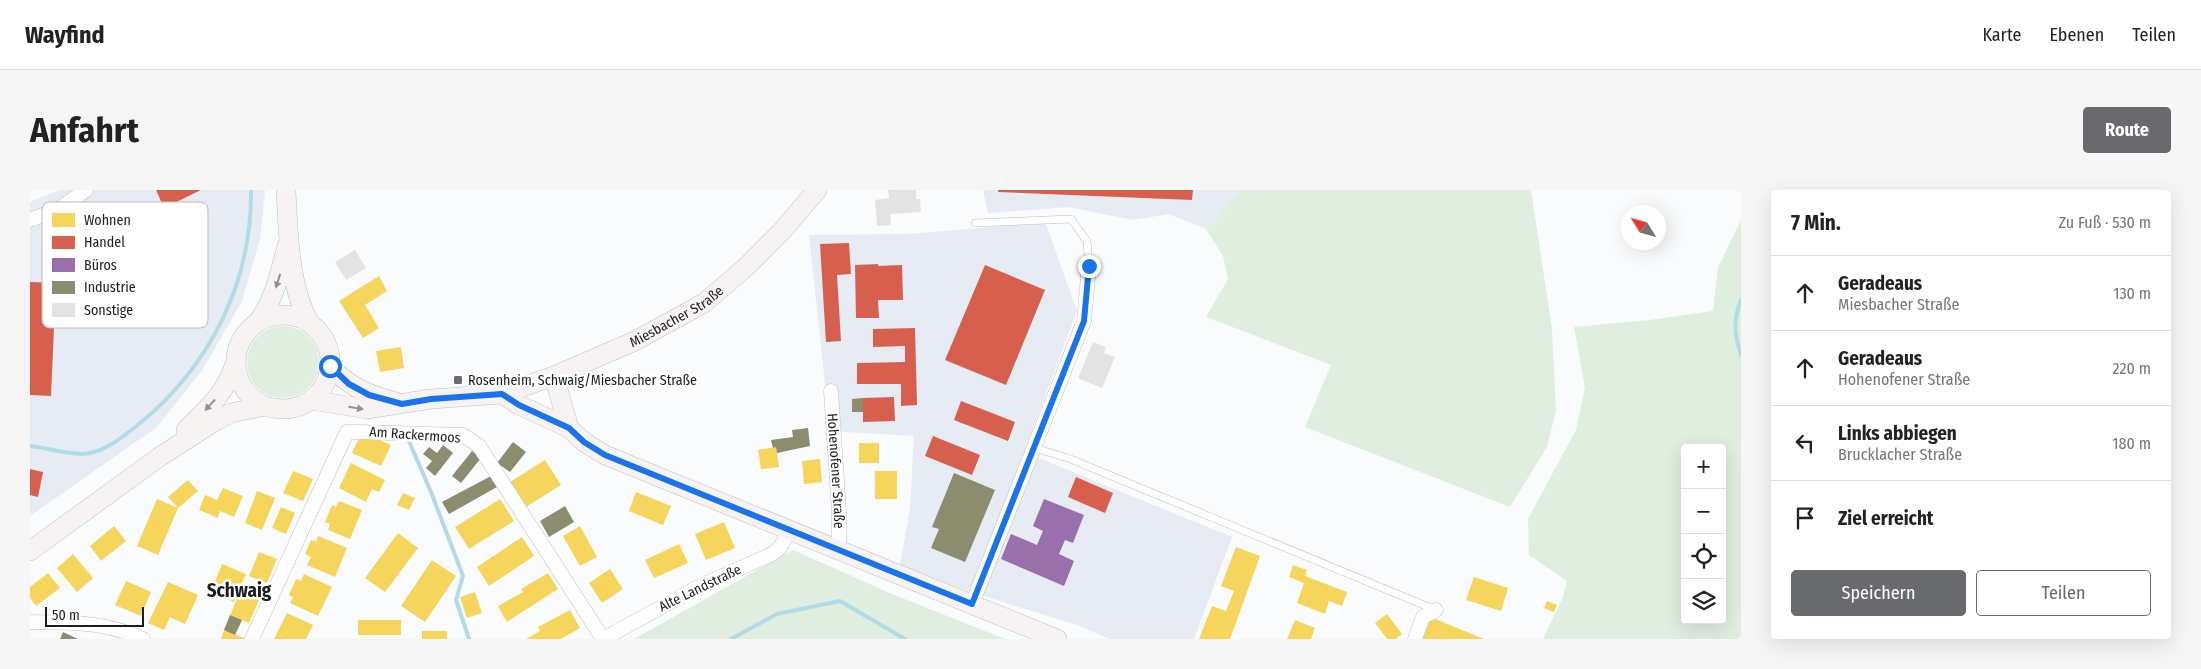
<!DOCTYPE html>
<html lang="de">
<meta charset="utf-8">
<style>
body{margin:0;font-family:"Fira Sans Condensed",sans-serif;background:#f6f6f6;color:#222}
.controls{position:absolute;right:15px;bottom:15px;display:grid;overflow:hidden;border-radius:5px;box-shadow:0 5px 20px #0002}
.controls button{width:45px;height:45px;display:grid;place-items:center;padding:0;border:0;border-bottom:1px solid #e0e0e0;background:#fff;color:#222;font:25px sans-serif}
.compass{position:absolute;left:1591px;top:15px;width:45px;height:45px;border-radius:50%;background:#fff;box-shadow:0 5px 20px #0002;rotate:307deg}
.scale{position:absolute;left:15px;bottom:12px;width:99px;box-sizing:border-box;padding-left:5px;border:2px solid #1a1c1f;border-top:0;font-size:14px;line-height:18px;white-space:nowrap;color:#1a1c1f;-webkit-text-stroke:4px #fff;paint-order:stroke}
.stop{position:absolute;width:15px;height:15px;margin:-11px;border:4px solid #1a73e8;border-radius:50%;background:#fff}
.stop.end{background:#1a73e8;border-color:#fff;box-shadow:0 1px 5px #0008}
.list{margin:0;padding:0;list-style:none}
h2{display:flex;justify-content:space-between;align-items:center;height:65px;margin:0;padding:0 20px;font-size:21px}
h2 small{font-size:16px;font-weight:400;color:#767676}
.list li{display:grid;grid-template-columns:32px 1fr auto;gap:15px;align-items:center;box-sizing:border-box;height:75px;padding:0 20px;border-top:1px solid #e0e0e0}
.list b{display:block;font-size:19px;white-space:nowrap}
.list p{margin:0;font-size:16px;white-space:nowrap;color:#767676}
.list em{font-size:16px;font-style:normal;color:#767676}
.actions{display:flex;gap:10px;padding:15px 20px}
.actions a{flex:1;padding:11px 0;border:1px solid #686a6d;border-radius:5px;text-align:center;font-size:18px;color:#686a6d}
.actions .main{background:#686a6d;color:#fff}
.icon{flex:none;width:28px;height:28px;fill:none;stroke:currentColor;stroke-width:2;stroke-linecap:round;stroke-linejoin:round}
.map{position:relative;flex:none;width:1711px;height:449px;overflow:hidden;border-radius:5px}
header{display:flex;align-items:center;gap:30px;box-sizing:border-box;height:70px;padding:0 25px;background:#fff;border-bottom:1px solid #e0e0e0}
header strong{font-size:24px}
nav{display:flex;gap:28px;margin-inline-start:auto;font-size:18px}
.intro{display:flex;align-items:center;justify-content:space-between;box-sizing:border-box;height:120px;padding:0 30px}
h1{margin:0;font-size:35px}
.button{padding:12px 22px;border-radius:5px;background:#686a6d;color:#fff;font-size:18px;font-weight:700}
main{display:flex;gap:30px;padding:0 30px}
aside{flex:1;background:#fff;border-radius:5px;box-shadow:0 5px 20px #0002}
.map>svg:first-child{display:block}
</style>
<header>
<strong>Wayfind</strong>
<nav><a>Karte</a><a>Ebenen</a><a>Teilen</a></nav>
</header>
<div class="intro"><h1>Anfahrt</h1><a class="button">Route</a></div>
<main>
<div class="map">
<svg width="1711" height="449" viewBox="0 0 1711 449">
<rect width="100%" height="100%" fill="#f9fbfd"/>
<g fill="#e7ebf3">
<path d="M30,0H235L230,49L212,111L173,179L127,237L0,326V12Z"/>
<path d="M953,0H1212L1176,39L1139,24L1103,30L1038,17L958,23Z"/>
<path d="M1015,32L1047,121L994,262L1202,347L1164,449H1079L1050,436L938,401L870,375L880,319L884,246L798,241L797,212L779,45L880,44Z"/>
</g>
<g fill="#dfeede" fill-rule="evenodd">
<path d="M1212,0H1501L1522,139L1526,220L1517,257L1480,317L1275,237L1301,175L1176,127L1198,89L1193,66L1176,39Z"/>
<path d="M1711,30V449H1513L1533,407L1537,391L1499,365L1498,329L1546,240L1555,198L1544,137L1620,130L1683,121L1688,78ZM1655,258H1692V430H1655Z"/>
<circle cx="253" cy="172" r="36"/>
<path d="M763,360L862,404L975,449H604Z"/>
</g>
<g fill="#f6d55c">
<path d="M349,86L357,101L335,115L349,138L333,148L309,111Z"/>
<path d="M371,157L374,178L350,182L346,161Z"/>
<path d="M332,242L361,255L351,276L322,263Z"/>
<rect x="829" y="253" width="20" height="20"/>
<path d="M746,257L749,277L731,279L728,260Z"/>
<path d="M790,269L792,292L774,294L772,271Z"/>
<path d="M515,270L531,295L496,317L480,292Z"/>
<path d="M321,273L355,290L349,302L342,299L336,312L309,298Z"/>
<path d="M263,281L283,289L273,311L253,303Z"/>
<rect x="845" y="281" width="22" height="28"/>
<path d="M158,290L168,301L148,318L128,365L107,356L127,309L148,318L138,307Z"/>
<path d="M193,298L213,306L204,327L190,321L188,328L169,320L175,305L187,310Z"/>
<path d="M227,301L245,308L232,340L215,333Z"/>
<path d="M606,302L641,316L633,335L599,321Z"/>
<path d="M373,303L385,308L379,320L367,315Z"/>
<path d="M470,309L484,331L439,359L425,337Z"/>
<path d="M309,311L332,320L320,349L298,340L300,334L295,332L302,315L306,317Z"/>
<path d="M251,317L265,323L256,344L242,338Z"/>
<path d="M694,332L705,358L676,370L665,344Z"/>
<path d="M84,336L96,351L71,371L60,356Z"/>
<path d="M550,336L567,367L550,376L533,346Z"/>
<path d="M368,343L388,358L355,402L335,388Z"/>
<path d="M288,346L317,358L305,387L277,375L281,367L275,364L281,350L286,352Z"/>
<path d="M492,347L504,366L459,396L447,377Z"/>
<path d="M649,354L658,373L624,388L615,370Z"/>
<path d="M1206,357L1230,366L1200,449H1169L1182,416L1196,421L1204,401L1191,396Z"/>
<path d="M229,362L247,369L237,393L219,386Z"/>
<path d="M43,364L63,388L47,402L27,378Z"/>
<path d="M402,370L426,386L395,432L371,416Z"/>
<path d="M192,374L216,384L204,412L181,402Z"/>
<path d="M1263,375L1277,380L1275,386L1317,402L1312,416L1299,411L1295,424L1267,413L1274,393L1259,387Z"/>
<path d="M580,379L593,399L572,413L559,393Z"/>
<path d="M18,383L30,398L6,416L0,408V397Z"/>
<path d="M518,383L528,399L477,432L468,416L493,402L491,399Z"/>
<path d="M274,384L302,397L288,426L260,413L263,407L259,405L266,389L271,391Z"/>
<path d="M1444,387L1478,398L1471,421L1436,410Z"/>
<path d="M96,391L121,402L111,426L85,415Z"/>
<path d="M138,392L168,405L155,434L140,427L134,440L118,433Z"/>
<path d="M211,400L230,408L219,433L200,425Z"/>
<path d="M445,402L452,423L437,428L430,407Z"/>
<path d="M1517,411L1527,415L1524,422L1514,418Z"/>
<path d="M540,420L550,438L531,449H496L510,441L508,437Z"/>
<path d="M257,423L283,435L276,449H244Z"/>
<path d="M1357,424L1372,444L1366,449H1357L1345,433Z"/>
<path d="M1398,426L1454,449H1388Z"/>
<rect x="328" y="430" width="43" height="15"/>
<path d="M1265,430L1285,438L1281,449H1257Z"/>
<path d="M194,440L216,449H191Z"/>
<rect x="392" y="441" width="25" height="8"/>
</g>
<g fill="#d6604d">
<path d="M126,0H171L134,18Z"/>
<path d="M968,0H1163L1162,10L968,2Z"/>
<path d="M819,53L821,84L807,85L811,151L796,152L790,54Z"/>
<path d="M848,74V76L872,75L873,110H848L849,128H826L825,75Z"/>
<path d="M955,75L1015,100L976,195L915,170Z"/>
<path d="M0,92L26,93L21,206L0,205Z"/>
<path d="M885,138L887,215L871,216V194H827V173L875,172V156L843,157V139Z"/>
<path d="M864,207L865,231L833,232V208Z"/>
<path d="M931,211L985,232L978,251L924,230Z"/>
<path d="M903,246L950,265L942,285L895,266Z"/>
<path d="M0,279L13,282L8,307L0,305Z"/>
<path d="M1046,287L1083,303L1075,323L1038,307Z"/>
</g>
<path fill="#9970ab" d="M1014,309L1054,325L1043,353L1035,350L1029,364L1044,371L1034,396L971,369L981,344L1007,355L1013,341L1003,336Z"/>
<g fill="#8c8c6e">
<path d="M833,208V222H822V209Z"/>
<path d="M778,238L780,256L747,263L746,257L743,258L741,250L763,247L762,240Z"/>
<path d="M483,252L496,262L480,282L467,273Z"/>
<path d="M413,255L423,263L405,286L396,278L402,271L393,264L399,257L407,263Z"/>
<path d="M442,261L451,268L431,293L422,286Z"/>
<path d="M924,283L965,300L935,372L901,358L909,339L902,337Z"/>
<path d="M461,286L467,297L419,324L412,312Z"/>
<path d="M535,316L544,332L519,347L510,331Z"/>
<path d="M200,425L212,430L205,445L194,440Z"/>
<path d="M33,442L48,449H30Z"/>
</g>
<g fill="none" stroke-linecap="round" stroke-linejoin="round">
<g stroke="#b1dce5" stroke-width="4">
<path d="M1711,110C1703,131 1704,143 1711,165"/>
<path d="M378,249L401,302L433,386L426,410L439,449"/>
<path d="M0,256C17,258 36,264 53,264C74,263 93,247 109,234C180,176 222,93 221,0"/>
<path d="M701,449L747,424L810,411L875,449"/>
</g>
</g>
<g fill="#e4e3e4">
<path d="M858,0H886V9H890L891,22L860,24L861,35L847,36L845,10L859,8Z"/>
<path d="M325,60L336,78L316,90L305,72Z"/>
<path d="M1063,152L1076,157L1074,163L1085,167L1072,198L1048,188Z"/>
</g>
<g fill="none" stroke-linecap="round" stroke-linejoin="round">
<g stroke="#bebfc2" stroke-width="8">
<g id="lane">
<path d="M945,33L1041,29L1057,51L1059,76"/>
<path d="M1004,258L1038,268L1406,420"/>
</g>
</g>
<g stroke="#bebfc2" stroke-width="15">
<g id="street">
<path d="M0,30L29,19L56,0"/>
<path id="s1" d="M801,201L809,322V360"/>
<path d="M942,414L1054,131L1059,76"/>
<path d="M0,432C42,433 74,431 113,449"/>
<path d="M222,449L317,242H327L433,245L449,256L573,449"/>
<path d="M573,449L670,396L740,365L749,359L760,340"/>
<path d="M1385,449L1393,427L1406,420"/>
</g>
</g>
<g stroke="#bebfc2" stroke-width="20">
<g id="secondary">
<path d="M256,0C258,42 259,95 279,132"/>
<circle cx="253" cy="172" r="47"/>
<path d="M230,129C245,107 250,82 257,56"/>
<path d="M300,176C319,197 339,205 366,212"/>
<path d="M524,186L539,238L554,252L575,265L1027,449"/>
<path d="M472,204L489,215L539,238"/>
<path id="s2" d="M281,210L337,219L401,209L472,204L524,186L605,151L674,113L715,78L752,41L787,0"/>
<path d="M156,240C178,218 195,204 205,174"/>
<path d="M0,361L128,268L182,233L201,223L235,216"/>
</g>
</g>
<use href="#lane" stroke="#fefeff" stroke-width="7"/>
<use href="#street" stroke="#fefeff" stroke-width="14"/>
<use href="#secondary" stroke="#f6f3f2" stroke-width="19"/>
</g>
<defs><path id="oneway-solid" d="M-6-.8H1V-3.2L6.5 0L1 3.2V.8H-6Z" transform="scale(1.25)"/></defs>
<g fill="#939293">
<use href="#oneway-solid" transform="translate(248 91) rotate(107)"/>
<use href="#oneway-solid" transform="translate(180 215) rotate(133)"/>
<use href="#oneway-solid" transform="translate(326 218) rotate(9)"/>
</g>
<g fill="none" stroke-linecap="round" stroke-linejoin="round">
<path stroke="#1a73e8" stroke-width="6" d="M300,176L319,194L339,205L372,214L401,209L472,204L489,215L539,238L554,252L575,265L942,414L1054,131L1059,76"/>
</g>
<rect fill="#686a6d" stroke="#fff" stroke-width="2" x="423" y="185" width="10" height="10" rx="2.5"/>
<g text-anchor="middle" dominant-baseline="central" stroke-width="5" stroke-linejoin="round" paint-order="stroke">
<g font-size="14" fill="#1a1c1f" stroke="#fff">
<text stroke="none"><textPath href="#s2" startOffset="384">Miesbacher Straße</textPath></text>
<text transform="translate(385 245) rotate(4)">Am Rackermoos</text>
<text stroke="none"><textPath href="#s1" startOffset="80">Hohenofener Straße</textPath></text>
<text transform="translate(670 398) rotate(-26)">Alte Landstraße</text>
</g>
<g font-size="14" fill="#1a1c1f" stroke="#fff" text-anchor="start">
<text x="438" y="190">Rosenheim, Schwaig/Miesbacher Straße</text>
</g>
<g font-size="19" font-weight="bold" fill="#1a1c1f" stroke="#fff">
<text x="209" y="400">Schwaig</text>
</g>
</g>
<rect x="12" y="12" width="166" height="126" rx="8" fill="#fff" stroke="#babbbc" stroke-width="1"/>
<rect x="22" y="23" width="23" height="14" fill="#f6d55c"/>
<rect x="22" y="46" width="23" height="13" fill="#d6604d"/>
<rect x="22" y="68" width="23" height="14" fill="#9970ab"/>
<rect x="22" y="91" width="23" height="13" fill="#8c8c6e"/>
<rect x="22" y="113" width="23" height="14" fill="#e4e3e4"/>
<g font-size="14" fill="#1a1c1f">
<text x="54" y="35">Wohnen</text>
<text x="54" y="57">Handel</text>
<text x="54" y="80">Büros</text>
<text x="54" y="102">Industrie</text>
<text x="54" y="125">Sonstige</text>
</g>
</svg>
<div class="controls">
<button>+</button>
<button>−</button>
<button><svg class="icon" aria-label="locate" viewBox="0 0 24 24"><circle cx="12" cy="12" r="6"/><path d="M12 2v4M12 18v4M2 12h4M18 12h4"/></svg></button>
<button><svg class="icon" aria-label="layers" viewBox="0 0 24 24"><path d="M12 4l9 5-9 5-9-5zM3 14l9 5 9-5"/></svg></button>
</div>
<svg class="compass" viewBox="-18 -18 36 36"><path d="M0-13l5 13h-10z" fill="#e53935"/><path d="M0 13l5-13h-10z" fill="#767676"/></svg>
<div class="scale">50 m</div>
<div class="stop" style="left:300px;top:176px"></div>
<div class="stop end" style="left:1059px;top:76px"></div>
</div>
<aside>
<h2>7 Min.<small>Zu Fuß · 530 m</small></h2>
<ul class="list">
<li><svg class="icon" aria-label="ahead" viewBox="0 0 24 24"><path d="M12 20V5M6 11l6-6 6 6"/></svg><div><b>Geradeaus</b><p>Miesbacher Straße</p></div><em>130 m</em></li>
<li><svg class="icon" aria-label="ahead" viewBox="0 0 24 24"><path d="M12 20V5M6 11l6-6 6 6"/></svg><div><b>Geradeaus</b><p>Hohenofener Straße</p></div><em>220 m</em></li>
<li><svg class="icon" aria-label="left" viewBox="0 0 24 24"><path d="M17 20v-9H6M10 6l-5 5 5 5"/></svg><div><b>Links abbiegen</b><p>Brucklacher Straße</p></div><em>180 m</em></li>
<li><svg class="icon" aria-label="arrive" viewBox="0 0 24 24"><path d="M6 21V4h12l-3 4 3 4H6"/></svg><div><b>Ziel erreicht</b></div></li>
</ul>
<div class="actions"><a class="main">Speichern</a><a>Teilen</a></div>
</aside>
</main>
